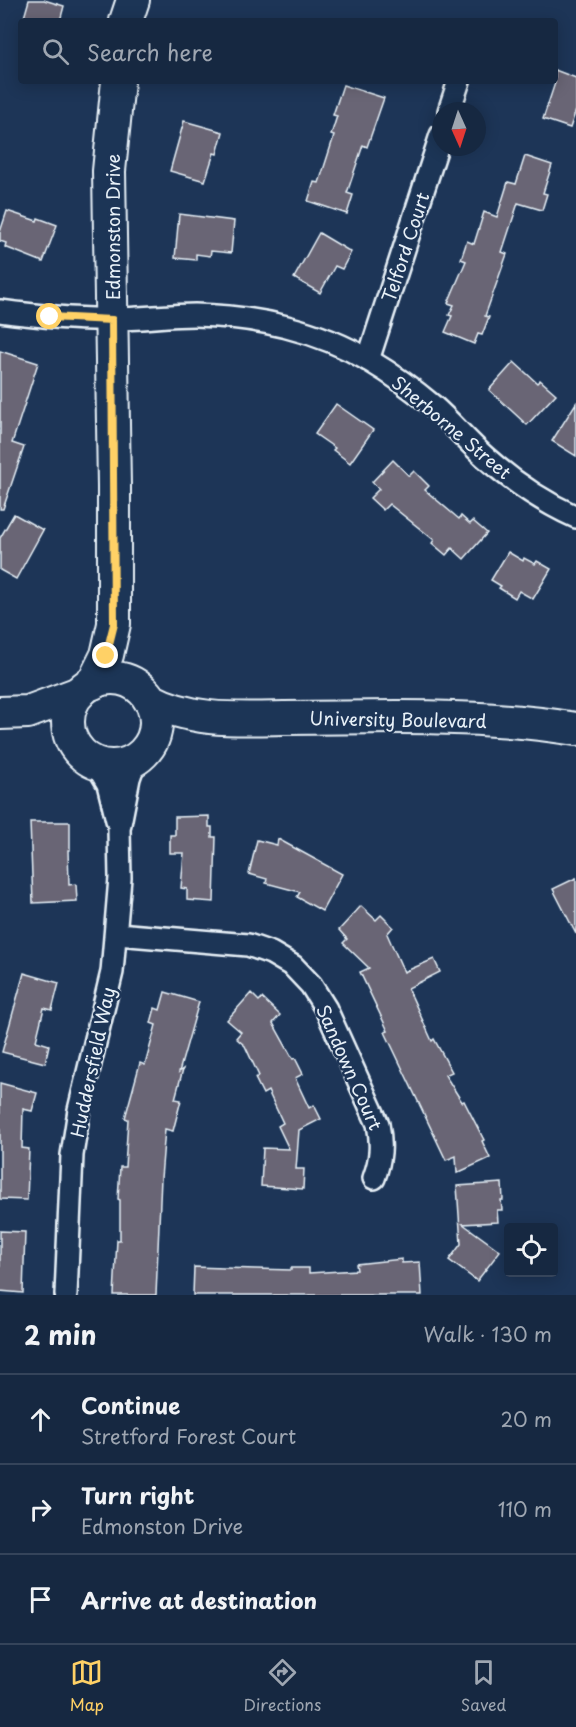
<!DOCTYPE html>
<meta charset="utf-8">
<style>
body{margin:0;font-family:"Playpen Sans",sans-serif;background:#1f3048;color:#f1f3f6}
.controls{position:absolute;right:18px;bottom:18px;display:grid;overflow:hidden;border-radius:6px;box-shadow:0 3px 15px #0003}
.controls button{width:54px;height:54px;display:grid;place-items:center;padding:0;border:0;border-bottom:2px solid #35445a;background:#162841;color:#f1f3f6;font:30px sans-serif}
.compass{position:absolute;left:432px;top:102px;width:54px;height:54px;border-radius:50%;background:#162841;box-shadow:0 3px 15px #0003;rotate:177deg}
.stop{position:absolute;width:18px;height:18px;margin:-14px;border:4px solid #ffd166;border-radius:50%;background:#fff}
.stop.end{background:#ffd166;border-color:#fff;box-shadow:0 2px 6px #0008}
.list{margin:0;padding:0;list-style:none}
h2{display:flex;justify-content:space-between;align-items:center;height:78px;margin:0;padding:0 24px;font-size:26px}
h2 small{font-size:20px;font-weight:400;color:#9ea6b1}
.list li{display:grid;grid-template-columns:39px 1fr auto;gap:18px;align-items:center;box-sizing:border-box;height:90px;padding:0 24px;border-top:2px solid #35445a}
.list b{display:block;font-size:22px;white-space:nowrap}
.list p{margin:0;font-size:20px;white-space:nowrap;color:#9ea6b1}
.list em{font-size:20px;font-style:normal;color:#9ea6b1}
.icon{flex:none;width:33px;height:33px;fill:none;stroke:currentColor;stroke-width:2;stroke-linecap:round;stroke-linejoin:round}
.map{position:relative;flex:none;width:576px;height:1295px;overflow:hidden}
.search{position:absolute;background:#162841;box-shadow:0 3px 15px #0003;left:18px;right:18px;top:18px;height:66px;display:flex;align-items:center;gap:15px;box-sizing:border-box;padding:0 21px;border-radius:6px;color:#9ea6b1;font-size:22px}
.sheet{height:348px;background:#162841}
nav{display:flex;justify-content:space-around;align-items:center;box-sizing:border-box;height:84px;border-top:2px solid #35445a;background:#162841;font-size:16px;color:#9ea6b1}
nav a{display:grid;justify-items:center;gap:3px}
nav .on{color:#ffd166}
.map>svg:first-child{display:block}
</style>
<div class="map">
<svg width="576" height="1295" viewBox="0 0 576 1295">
<rect width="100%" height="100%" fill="#1d3557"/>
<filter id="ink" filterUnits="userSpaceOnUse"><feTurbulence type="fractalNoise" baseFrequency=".0167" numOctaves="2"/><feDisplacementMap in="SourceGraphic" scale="12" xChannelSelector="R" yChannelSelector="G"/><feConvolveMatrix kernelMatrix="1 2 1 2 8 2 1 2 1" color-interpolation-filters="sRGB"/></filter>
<g filter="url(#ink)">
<g fill="#696574" stroke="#e8f1f8" stroke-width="1.5">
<path d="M29,0H44L64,6L60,21H23Z"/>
<path d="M555,70L576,78V110L570,128L543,119L555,83Z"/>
<path d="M343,85L384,98L367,147L363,145L347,193L353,195L347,214L308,201L314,182L319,183L334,136L331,135L337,116L333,115Z"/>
<path d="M184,121L223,132L217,154L214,153L205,181L170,171Z"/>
<path d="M525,156L552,165L543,193L547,194L542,210L518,203L502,252L507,254L485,316L489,317L482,335L478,334L474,344L445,332L452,316L449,315L454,305L448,303L466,261L461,259L467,241L474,244L484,212L497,217L508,182L516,184Z"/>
<path d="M7,211L37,221L38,218L57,225L43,262L5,247L6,243L0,241V232Z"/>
<path d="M179,214L234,221L231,253L211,251L210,256L196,254V260L175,258Z"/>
<path d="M319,233L351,252L342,269L335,266L320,293L294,278Z"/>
<path d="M0,351L38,363L12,443L24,447L3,509H0Z"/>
<path d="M514,362L537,383L540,380L556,394L527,425L489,390Z"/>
<path d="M576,403V456L552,441Z"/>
<path d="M336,404L373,430L350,463L333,450L335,448L315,434Z"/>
<path d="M393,460L409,476L414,471L429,486L425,490L459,519L461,516L470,524L473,521L487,533L464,559L452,548L446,555L432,543L434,540L389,504L383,510L370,498L379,489L372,482Z"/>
<path d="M14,514L43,530L16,579L0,570V538Z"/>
<path d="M508,552L523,561L524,558L535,564L537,561L551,569L533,599L519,591L515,598L499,588L501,586L491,580Z"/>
<path d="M209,816V827H212V837H216L214,902L187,900V889L181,888L184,853H170V835H175V817Z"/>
<path d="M30,822H70V850H68L69,885L76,884L77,901L33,903Z"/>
<path d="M278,839L342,874L322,911L297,897L300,892L266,883L267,879L249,874L257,840L277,845Z"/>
<path d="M576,878V934L553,889Z"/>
<path d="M361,906L376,920L381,915L393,927L387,934L404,972L434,959L440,972L408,988L432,1041L434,1039L452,1072L445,1075L462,1102L464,1101L484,1140L482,1141L490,1158L457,1173L456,1156L446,1160L385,1032L388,1031L360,972L369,968L343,943L347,939L339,930Z"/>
<path d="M24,973L59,983L52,1010L44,1008L36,1041L49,1045L45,1063L2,1052Z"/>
<path d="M165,992L199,1002L179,1072L183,1069L175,1099L181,1100L173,1131L165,1129L161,1178L156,1295H114L117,1240H120V1200L118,1199L120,1167H125L128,1119L125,1118L140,1063L145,1065L156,1025L151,1023L155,1008L160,1010Z"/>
<path d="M251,993L259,1001L262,998L280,1015L273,1023L293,1059L295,1058L303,1074L295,1078L309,1108L314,1105L321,1119L299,1130L296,1169H304L303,1189L261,1186L263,1148L289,1149L278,1126L283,1123L268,1091L263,1094L255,1078L259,1076L245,1046L236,1038L241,1032L227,1020Z"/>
<path d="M0,1083L37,1093L32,1111L23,1109L22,1148L29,1149L27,1200L0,1199Z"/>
<path d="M502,1183L503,1200H501L502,1210H497L498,1222L463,1224L500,1251L477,1281L449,1260L461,1244L457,1186Z"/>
<path d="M0,1231L25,1232L23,1293L0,1291Z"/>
<path d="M402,1259V1263L420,1262L422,1295H193L194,1267L291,1270V1268H309V1273L357,1270L356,1264Z"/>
</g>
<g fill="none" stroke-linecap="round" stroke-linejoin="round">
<g stroke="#e8f1f8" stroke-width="26">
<g id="street">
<path d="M449,111L459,81"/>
<path d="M0,311C38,316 76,320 114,319C141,319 168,315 195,315C255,316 319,330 370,361C392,374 413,389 433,406C451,422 467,441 485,457C512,481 543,502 576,517"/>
<path d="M368,360L441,135"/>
<path d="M95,762L108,784L117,820"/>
<path d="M117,934L248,945L271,953L293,966L311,985L326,1009L378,1124C382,1144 381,1159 374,1178"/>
<path d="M66,1295L72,1155L79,1110L112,972L120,878L119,829L129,778L136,758"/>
</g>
</g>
<g stroke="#e8f1f8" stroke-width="36">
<g id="secondary">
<path d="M126,21L133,0"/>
<circle cx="112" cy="722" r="44"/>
<path d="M93,683L107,655L114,624V487L109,171L118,81"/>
<path d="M149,699C191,722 238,719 284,718C322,718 360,717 398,717C458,717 517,719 576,729"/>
<path d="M0,713L28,712L79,693"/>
</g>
</g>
<use href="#street" stroke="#1d3557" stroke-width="21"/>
<use href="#secondary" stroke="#1d3557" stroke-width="32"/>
</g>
</g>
<g fill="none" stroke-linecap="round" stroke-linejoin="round" filter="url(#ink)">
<path stroke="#ffd166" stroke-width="8" d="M50,317L112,320L114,624L106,656"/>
</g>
<g text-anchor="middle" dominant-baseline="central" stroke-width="5" stroke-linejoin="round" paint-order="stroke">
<g font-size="18" fill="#e8f1f8" stroke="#1d3557">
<text transform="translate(112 227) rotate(-90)">Edmonston Drive</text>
<text transform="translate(405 247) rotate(-72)">Telford Court</text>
<text transform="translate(452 427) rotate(40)">Sherborne Street</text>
<text transform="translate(398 719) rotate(1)">University Boulevard</text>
<text transform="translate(92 1062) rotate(-78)">Huddersfield Way</text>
<text transform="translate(350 1067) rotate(66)">Sandown Court</text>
</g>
</g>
</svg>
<div class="controls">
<button><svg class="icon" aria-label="locate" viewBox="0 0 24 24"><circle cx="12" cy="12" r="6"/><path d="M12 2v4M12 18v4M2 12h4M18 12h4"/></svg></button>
</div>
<svg class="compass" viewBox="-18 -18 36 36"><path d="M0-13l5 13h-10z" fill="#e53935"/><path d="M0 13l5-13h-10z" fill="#9ea6b1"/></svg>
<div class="stop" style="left:50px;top:317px"></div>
<div class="stop end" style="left:106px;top:656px"></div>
<div class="search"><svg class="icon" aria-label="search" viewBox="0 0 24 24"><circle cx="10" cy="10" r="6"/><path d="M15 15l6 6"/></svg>Search here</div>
</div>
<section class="sheet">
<h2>2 min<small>Walk · 130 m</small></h2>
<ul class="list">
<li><svg class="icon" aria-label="ahead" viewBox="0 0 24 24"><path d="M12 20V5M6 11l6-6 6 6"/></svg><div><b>Continue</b><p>Stretford Forest Court</p></div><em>20 m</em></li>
<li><svg class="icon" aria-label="right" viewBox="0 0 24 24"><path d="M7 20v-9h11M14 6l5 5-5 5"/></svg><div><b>Turn right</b><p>Edmonston Drive</p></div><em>110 m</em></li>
<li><svg class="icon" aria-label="arrive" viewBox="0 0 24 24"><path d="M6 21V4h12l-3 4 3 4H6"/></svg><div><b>Arrive at destination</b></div></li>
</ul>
</section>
<nav>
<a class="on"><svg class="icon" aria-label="map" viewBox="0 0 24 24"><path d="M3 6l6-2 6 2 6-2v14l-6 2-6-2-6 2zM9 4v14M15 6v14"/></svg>Map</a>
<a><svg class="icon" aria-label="directions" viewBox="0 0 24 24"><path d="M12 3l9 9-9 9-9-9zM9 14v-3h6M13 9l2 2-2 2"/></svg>Directions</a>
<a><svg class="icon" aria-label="saved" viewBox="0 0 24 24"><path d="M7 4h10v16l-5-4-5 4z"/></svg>Saved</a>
</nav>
